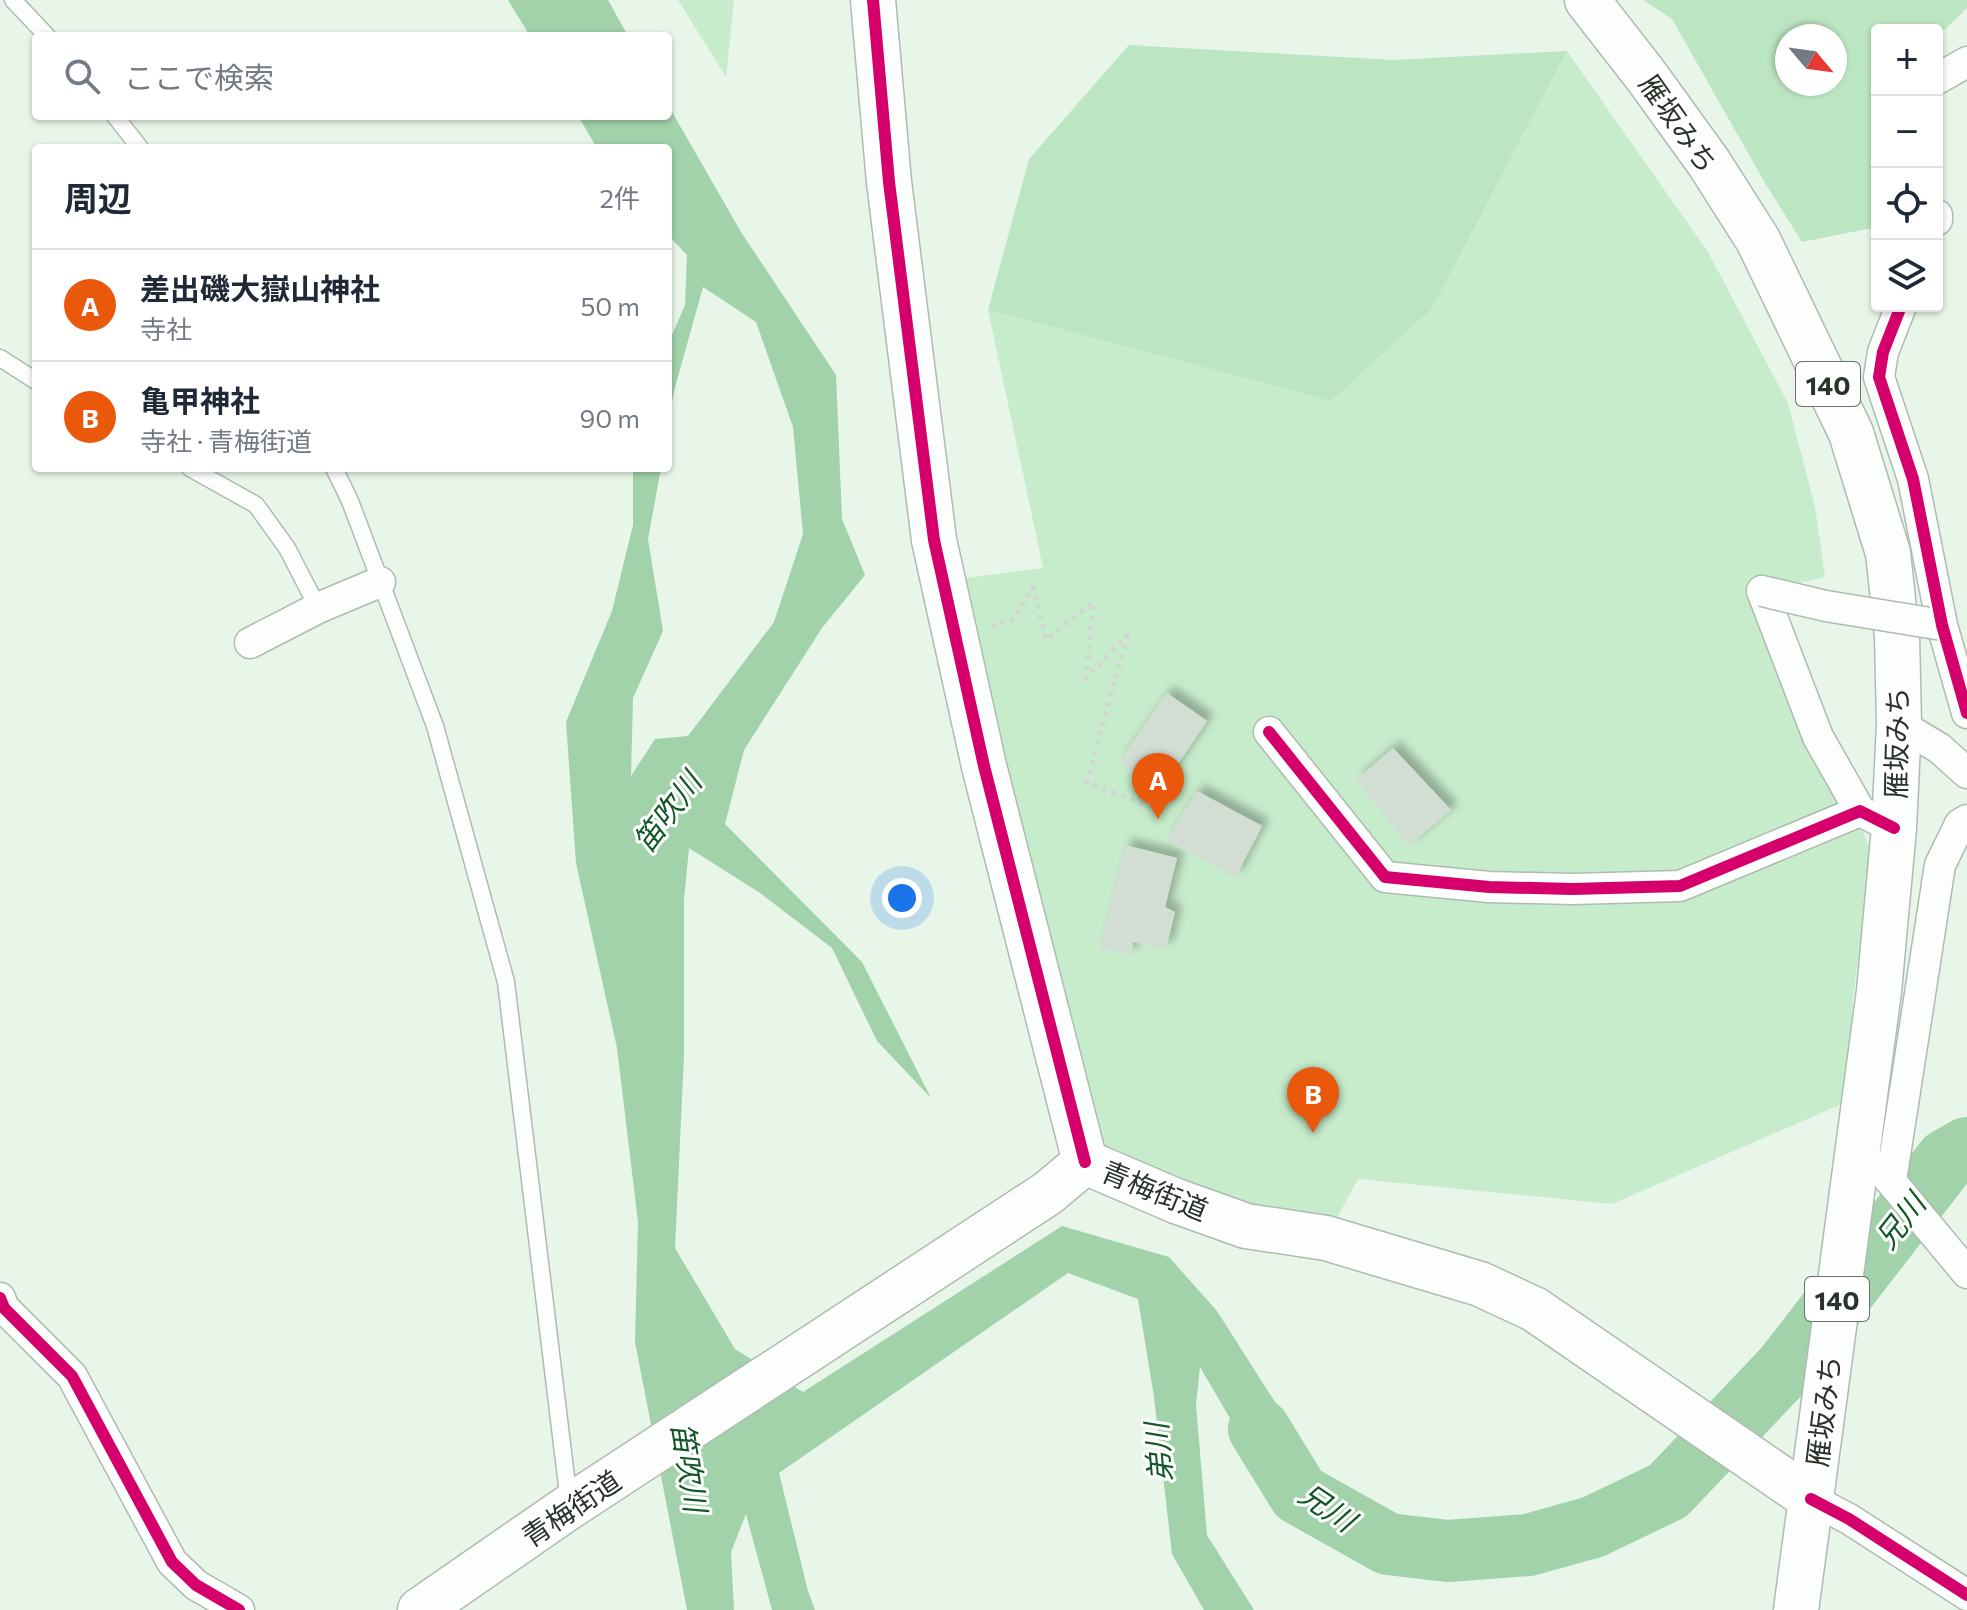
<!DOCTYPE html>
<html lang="ja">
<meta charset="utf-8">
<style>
body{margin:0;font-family:Commissioner,"Noto Sans JP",sans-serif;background:#f2f2f3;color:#1f2937}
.controls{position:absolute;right:24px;top:24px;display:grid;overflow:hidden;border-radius:8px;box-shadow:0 2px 6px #0004}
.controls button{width:72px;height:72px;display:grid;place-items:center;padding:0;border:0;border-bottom:2px solid #e0e1e3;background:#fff;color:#1f2937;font:40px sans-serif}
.compass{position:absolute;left:1775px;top:24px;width:72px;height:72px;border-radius:50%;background:#fff;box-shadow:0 2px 6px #0004;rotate:119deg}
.you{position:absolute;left:902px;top:898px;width:28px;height:28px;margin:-20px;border:6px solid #fff;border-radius:50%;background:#1a73e8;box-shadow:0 0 0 12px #1a73e833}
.badge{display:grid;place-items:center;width:52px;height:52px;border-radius:50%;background:#ea580c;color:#fff;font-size:26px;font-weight:700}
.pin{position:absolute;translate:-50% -66px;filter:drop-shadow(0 2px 4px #0008)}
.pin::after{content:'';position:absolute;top:42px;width:28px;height:24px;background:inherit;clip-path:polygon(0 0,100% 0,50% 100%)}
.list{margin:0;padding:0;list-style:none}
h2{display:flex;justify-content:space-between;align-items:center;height:104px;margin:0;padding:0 32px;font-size:34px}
h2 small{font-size:26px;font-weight:400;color:#747a83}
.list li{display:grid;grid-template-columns:52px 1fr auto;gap:24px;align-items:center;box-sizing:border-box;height:112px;padding:0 32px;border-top:2px solid #e0e1e3}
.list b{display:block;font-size:30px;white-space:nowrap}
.list p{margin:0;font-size:26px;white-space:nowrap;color:#747a83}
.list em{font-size:26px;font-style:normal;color:#747a83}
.icon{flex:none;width:44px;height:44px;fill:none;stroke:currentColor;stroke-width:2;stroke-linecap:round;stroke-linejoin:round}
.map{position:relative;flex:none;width:1967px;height:1610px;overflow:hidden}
.search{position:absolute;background:#fff;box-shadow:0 2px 6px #0004;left:32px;top:32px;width:640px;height:88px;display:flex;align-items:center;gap:20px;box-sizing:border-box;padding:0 28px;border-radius:8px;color:#747a83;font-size:30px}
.panel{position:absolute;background:#fff;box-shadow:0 2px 6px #0004;left:32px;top:144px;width:640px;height:328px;border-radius:8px}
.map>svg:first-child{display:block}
</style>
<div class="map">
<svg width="1967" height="1610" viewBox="0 0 1967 1610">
<defs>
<filter id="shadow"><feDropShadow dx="7" dy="-7" stdDeviation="4" flood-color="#0004"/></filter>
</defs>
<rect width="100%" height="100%" fill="#e7f6e9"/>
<g fill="#c7eccc">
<path d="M678,0H734L726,77Z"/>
<path d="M1567,51L1708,252L1788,403L1815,507L1825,577L1762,592L1872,853L1854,989L1844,1103L1612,1204L1358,1179L1326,1238L1085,1162L943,581L1043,568L988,310L1331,401L1432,309Z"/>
</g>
<g fill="#bce5c2" fill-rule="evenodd">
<path d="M1643,0H1967V8L1937,37V30H1877V227L1802,242L1765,183L1672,19ZM1787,36H1835V84H1787Z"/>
<path d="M1129,45L1393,60L1567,51L1432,309L1331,401L988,310L1029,159Z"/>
</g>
<g fill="#a1d2a9">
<path d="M508,0H608L628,36H530Z"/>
<path d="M668,105L741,232L836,375L842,519L865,575L822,628L744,750L725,824L862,962L931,1098L877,1041L832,948L760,893L689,848L684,900V1055L675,1248L735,1349L803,1392L1062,1226L1169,1257L1217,1311L1322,1476L1298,1511L1275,1495L1200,1367L1196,1405L1207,1535L1254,1610H1204L1172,1554L1154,1397L1138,1299L1068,1273L779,1473L808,1591L815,1610H772L746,1514L731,1552L734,1610H687L635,1342L638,1222L617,1048L576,863L566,722L612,611L633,525V468H661L648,539L663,631L633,698L631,776L655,739L688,736L774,622L803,534L793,427L756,322L703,287L674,391L668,427V344L685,305L687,255L668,235V148H597L578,116H668Z"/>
</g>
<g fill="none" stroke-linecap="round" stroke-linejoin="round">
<path stroke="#a1d2a9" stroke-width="62" d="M1259,1429L1299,1494L1388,1544L1448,1551L1528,1545L1593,1527L1668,1491L1785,1368L1946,1160L1967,1148"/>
</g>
<g fill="#d2ded4" filter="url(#shadow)">
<path d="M1167,693L1207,721L1160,790L1119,762Z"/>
<path d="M1393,748L1451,810L1408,846L1356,780Z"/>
<path d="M1197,791L1262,826L1235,878L1166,840Z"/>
<path d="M1125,845L1177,858L1165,907L1175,912L1166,949L1133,942L1131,955L1100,948Z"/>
</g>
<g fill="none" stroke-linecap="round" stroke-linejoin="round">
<g stroke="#afbbb1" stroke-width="19">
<g id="lane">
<path d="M13,0L47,36"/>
<path d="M115,116L140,148"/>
<path d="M0,358L36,381"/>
<path d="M190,468L256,505L287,548L318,608"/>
<path d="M334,468L350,501L435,726L506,982L569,1502"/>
</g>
</g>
<g stroke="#afbbb1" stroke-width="33">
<g id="street">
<path d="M1937,79L1967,62"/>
<path d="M1937,215V220"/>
<path d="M1901,306L1883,352L1879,377L1913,479L1942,625L1967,713"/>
<path d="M1762,591L1818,737L1860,811"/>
<path d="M250,643L318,608L380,582"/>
<path d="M1899,724L1939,748L1967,773"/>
<path d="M1269,732L1385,877L1489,887L1573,889L1680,886L1860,811L1894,828"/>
<path d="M1879,1167L1967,1273"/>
<path d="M1891,1181L1940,865L1960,824L1967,820"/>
<path d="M0,1298L4,1308L72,1376L172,1562L196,1585L239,1610"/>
<path d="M1811,1499L1849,1519L1967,1595"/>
</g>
</g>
<g stroke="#afbbb1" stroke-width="47">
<g id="secondary">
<path d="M873,0L889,182L934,540L984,766L1085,1162"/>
<path d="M420,1610L569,1507L1048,1193L1085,1162L1176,1201L1246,1226L1326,1238L1480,1284L1534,1309L1811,1499"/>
</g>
</g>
<g stroke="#afbbb1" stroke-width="47">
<path id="highway" d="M1587,0L1647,77L1709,163L1758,240L1851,433L1888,553L1897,636L1899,724L1894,828L1879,991L1796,1610"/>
</g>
<path stroke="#d1d6d2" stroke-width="5" stroke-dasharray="4 6" stroke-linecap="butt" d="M991,626L1014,619L1033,587L1046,640L1093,602L1086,678L1127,636L1087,783L1147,805"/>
<use href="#lane" stroke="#fbfefc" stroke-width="16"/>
<use href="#street" stroke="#fbfefc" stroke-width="30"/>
<use href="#secondary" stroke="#fbfefc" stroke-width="44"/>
<use href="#highway" stroke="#fbfefc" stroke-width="44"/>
<g stroke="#afbbb1" stroke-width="33" stroke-linecap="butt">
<path id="street-bridge" d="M1762,591L1826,606L1942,625"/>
</g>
<use href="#street-bridge" stroke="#fbfefc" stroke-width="30"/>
<g stroke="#fff" stroke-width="17">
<g id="cycleway">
<path d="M873,0L889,182L934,540L984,766L1085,1162"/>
<path d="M1901,306L1883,352L1879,377L1913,479L1942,625L1967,713"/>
<path d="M1269,732L1385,877L1489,887L1573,889L1680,886L1860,811L1894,828"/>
<path d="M0,1298L4,1308L72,1376L172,1562L196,1585L239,1610"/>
<path d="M1811,1499L1849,1519L1967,1595"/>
</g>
</g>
<use href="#cycleway" stroke="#d6006c" stroke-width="12"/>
</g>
<g text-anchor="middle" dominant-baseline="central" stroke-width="6" stroke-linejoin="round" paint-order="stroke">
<g fill="#fff" stroke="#69706a" stroke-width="2">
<rect x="1796" y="362" width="64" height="44" rx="6"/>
<rect x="1805" y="1277" width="64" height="44" rx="6"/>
</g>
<g font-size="26" font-weight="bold" fill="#29332a">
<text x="1828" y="384">140</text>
<text x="1837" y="1299">140</text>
</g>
<g font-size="28" fill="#29332a" stroke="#fff">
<text transform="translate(1679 123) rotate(55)">雁坂みち</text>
<text transform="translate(1896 743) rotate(-89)">雁坂みち</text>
<text transform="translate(1155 1190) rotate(22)">青梅街道</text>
<text transform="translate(1823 1411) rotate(-83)">雁坂みち</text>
<text transform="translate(571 1508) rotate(-34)">青梅街道</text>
</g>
<g font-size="30" font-style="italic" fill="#125727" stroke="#fff">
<text transform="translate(666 811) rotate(-53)">笛吹川</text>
<text transform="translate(1899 1220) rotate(-52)">兄川</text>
<text transform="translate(1157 1453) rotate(-95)">弟川</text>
<text transform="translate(691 1467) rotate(81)">笛吹川</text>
<text transform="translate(1328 1506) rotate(34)">兄川</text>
</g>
</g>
</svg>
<div class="controls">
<button>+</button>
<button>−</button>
<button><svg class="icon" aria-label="locate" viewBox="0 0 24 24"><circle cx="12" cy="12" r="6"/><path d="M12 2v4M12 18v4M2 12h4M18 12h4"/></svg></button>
<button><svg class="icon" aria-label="layers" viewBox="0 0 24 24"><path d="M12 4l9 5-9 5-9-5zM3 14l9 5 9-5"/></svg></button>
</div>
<svg class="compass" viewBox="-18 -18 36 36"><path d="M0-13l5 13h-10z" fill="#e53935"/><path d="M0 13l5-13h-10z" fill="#747a83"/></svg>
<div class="you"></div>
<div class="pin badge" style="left:1158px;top:819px">A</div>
<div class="pin badge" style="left:1313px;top:1133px">B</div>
<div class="search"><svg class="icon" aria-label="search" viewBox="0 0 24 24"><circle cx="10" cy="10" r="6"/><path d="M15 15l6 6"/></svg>ここで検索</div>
<section class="panel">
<h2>周辺<small>2件</small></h2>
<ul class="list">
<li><span class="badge">A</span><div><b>差出磯大嶽山神社</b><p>寺社</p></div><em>50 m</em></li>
<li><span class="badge">B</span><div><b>亀甲神社</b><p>寺社 · 青梅街道</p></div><em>90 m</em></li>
</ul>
</section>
</div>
